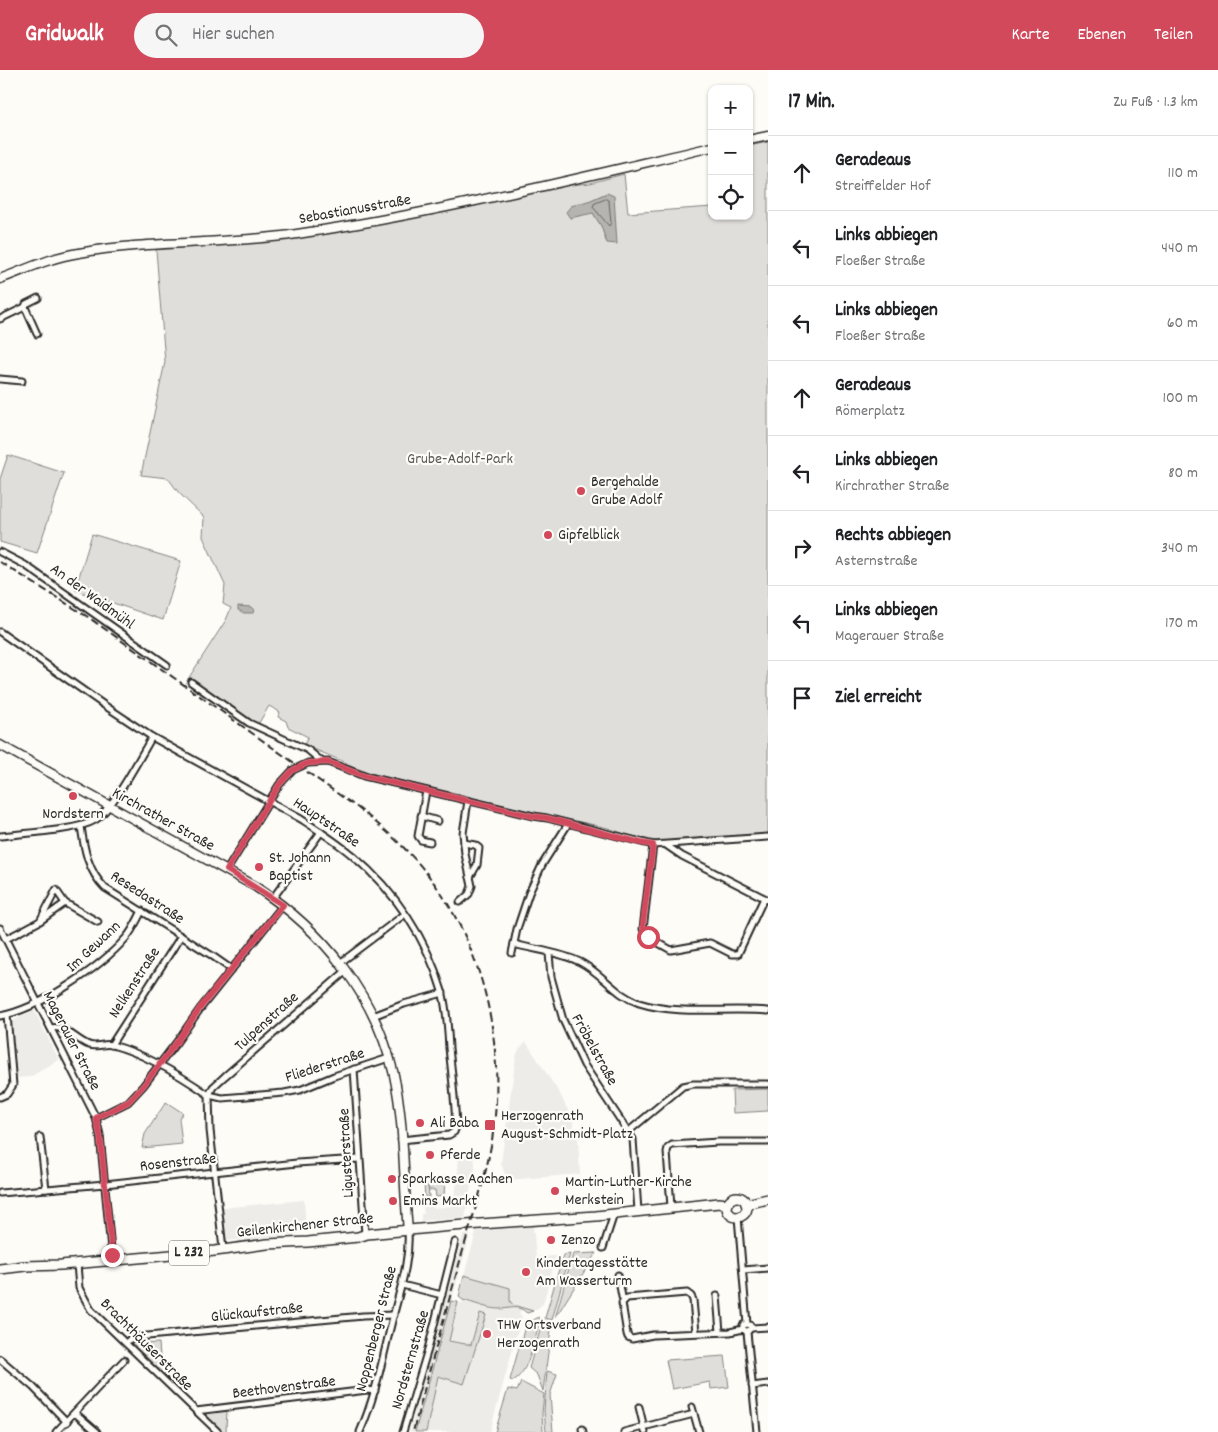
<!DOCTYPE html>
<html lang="de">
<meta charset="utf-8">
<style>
body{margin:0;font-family:Dekko,sans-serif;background:#f6f6f6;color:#202124}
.controls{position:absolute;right:15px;top:15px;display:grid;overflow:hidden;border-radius:10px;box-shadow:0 1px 4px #0004}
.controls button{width:45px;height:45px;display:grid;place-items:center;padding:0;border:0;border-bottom:1px solid #e0e0e0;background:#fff;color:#202124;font:25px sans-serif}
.stop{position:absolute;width:15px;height:15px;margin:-11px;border:4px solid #d1495b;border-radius:50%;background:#fff}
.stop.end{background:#d1495b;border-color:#fff;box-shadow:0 1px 5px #0008}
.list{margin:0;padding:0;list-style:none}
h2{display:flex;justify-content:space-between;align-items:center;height:65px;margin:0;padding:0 20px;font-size:21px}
h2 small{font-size:16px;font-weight:400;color:#757577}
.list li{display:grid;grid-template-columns:32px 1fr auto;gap:15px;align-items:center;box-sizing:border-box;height:75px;padding:0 20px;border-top:1px solid #e0e0e0}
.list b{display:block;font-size:19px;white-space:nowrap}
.list p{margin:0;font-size:16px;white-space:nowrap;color:#757577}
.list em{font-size:16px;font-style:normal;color:#757577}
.icon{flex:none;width:28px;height:28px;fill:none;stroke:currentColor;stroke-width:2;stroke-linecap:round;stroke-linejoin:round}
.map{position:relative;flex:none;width:768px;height:1362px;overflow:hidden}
header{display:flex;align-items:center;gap:30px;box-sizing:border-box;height:70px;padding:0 25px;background:#d1495b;color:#fff}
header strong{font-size:24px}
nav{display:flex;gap:28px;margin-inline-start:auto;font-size:18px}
.search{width:350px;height:45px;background:#f6f6f6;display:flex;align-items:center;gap:12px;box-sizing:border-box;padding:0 18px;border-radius:28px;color:#757577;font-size:19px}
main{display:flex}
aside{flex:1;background:#fff}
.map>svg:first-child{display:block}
</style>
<header>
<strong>Gridwalk</strong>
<div class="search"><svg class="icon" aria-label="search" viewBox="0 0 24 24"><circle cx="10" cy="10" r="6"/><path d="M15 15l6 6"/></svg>Hier suchen</div>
<nav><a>Karte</a><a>Ebenen</a><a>Teilen</a></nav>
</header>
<main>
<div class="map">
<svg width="768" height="1362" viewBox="0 0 768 1362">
<rect width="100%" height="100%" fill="#fdfcf7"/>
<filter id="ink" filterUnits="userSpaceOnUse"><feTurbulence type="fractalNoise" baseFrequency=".02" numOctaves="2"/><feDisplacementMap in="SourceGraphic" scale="10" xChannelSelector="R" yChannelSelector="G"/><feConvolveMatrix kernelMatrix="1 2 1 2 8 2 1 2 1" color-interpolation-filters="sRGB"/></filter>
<g filter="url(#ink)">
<g fill="#edece8">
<path d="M34,940L59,990L30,1007L16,1008L11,952Z"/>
<path d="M526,972L560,1024L572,1049L578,1069L580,1104L507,1110L501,1093L516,986L519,979Z"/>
<path d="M474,1081L475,1097L465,1148L421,1151V1144H424L423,1137L434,1136V1138L452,1136L457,1113L455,1112L457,1102H458L459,1082Z"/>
<path d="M304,1130L306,1159L297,1164L225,1171L222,1138Z"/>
<path d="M533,1156L536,1187L556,1186L543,1234L538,1238L533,1241L513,1235L510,1231V1218L464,1205L477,1159Z"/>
<path d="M470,1164L415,1362H410L463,1165Z"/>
<path d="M463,1230L499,1239L512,1236L521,1239L519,1244L522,1246L493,1350L490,1362H426L438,1306L464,1314L485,1245L479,1243L471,1275L449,1270L458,1232L462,1233Z"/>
</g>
<g fill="#dfdeda" stroke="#858482" fill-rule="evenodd">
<path d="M768,72V764L660,772L628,765L608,758L466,727L375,704L352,697L347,693L304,675L308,667L288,657L286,651L278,647L280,642L269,636L257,656L188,609L226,550L231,538L223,534L225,515L203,467L204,447L179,423L168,408L141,405L165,292L156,180L258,171L346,159L348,150L387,151L551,117L590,113L624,104L628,143L712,137V146H749V76ZM607,123L606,171L601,155L593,143L591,130Z"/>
<path d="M8,385L64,403L37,483L0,472V409Z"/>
<path d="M92,464L181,491L163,550L75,520Z"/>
<path d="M768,1019V1041L733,1043L732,1020Z"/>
<path d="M166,1032L183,1043L179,1048L182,1074L142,1078L145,1064Z"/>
<path d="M445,1107L444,1126L436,1127L435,1120H429L428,1116L429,1127H425L424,1114H427L428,1116L433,1112L436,1111L437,1108Z"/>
<path d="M596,1183L555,1248L573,1184Z"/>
<path d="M570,1184L552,1250L545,1248L563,1185Z"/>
<path d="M464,1205L510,1218V1231L513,1235L533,1241L527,1243C517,1234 511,1239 499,1239C488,1239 474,1233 463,1230L459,1227Z"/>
<path d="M451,1231L458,1232L449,1271L471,1275L480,1243L486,1245L464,1314L438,1306L426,1362H415Z"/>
<path d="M539,1247L540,1250C535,1266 529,1305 512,1311L510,1310L524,1260L528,1253Z"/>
<path d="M543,1250L552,1252L543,1321L537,1305L529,1298Z"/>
<path d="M138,1269L139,1274L159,1273L161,1299H155L135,1280V1270Z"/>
<path d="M725,1286L729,1317L711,1319L710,1312L672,1319L666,1290Z"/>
<path d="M547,1301L557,1304L550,1325L553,1362H546L544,1341Z"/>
<path d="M521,1312L544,1324L542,1343L543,1362H495L508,1319L517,1321Z"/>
<path d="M227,1338L226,1362H220L198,1341Z"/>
</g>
<g fill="#b5b4b1" stroke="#7e7d7b">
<path d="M607,123L614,126L617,174L607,173L601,156L593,143L570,148L566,142L571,136L591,130Z"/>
<path d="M238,536L251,537L254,540L253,543H244L238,540Z"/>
</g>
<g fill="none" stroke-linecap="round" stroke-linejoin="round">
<path stroke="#626261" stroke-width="1" d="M606,129L609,131L611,153L609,156L593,137L594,134Z"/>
<g stroke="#2b2b2b" stroke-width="9">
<g id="street">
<path d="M25,237L37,264"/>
<path d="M0,249L25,237L26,234L38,228"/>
<path d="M0,309L22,311"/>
<path d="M0,482L25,495L167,595"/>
<path d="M0,562L104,635L152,667L301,749C318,760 337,772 353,786C395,821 427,869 442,921C447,939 448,959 449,978C452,1004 455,1031 456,1057L454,1062L449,1065L401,1070"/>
<path d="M191,612L249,653L308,680L321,691"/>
<path d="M426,721L418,766L421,770L430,772"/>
<path d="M421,746L438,751"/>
<path d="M81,756C84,779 88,801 105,818L211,885L231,899"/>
<path d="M0,766C24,763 77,761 95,750C113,739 140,687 152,667"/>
<path d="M464,773L475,775L479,778L477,795L470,807"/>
<path d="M653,775L643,859L648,867L671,880L710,873L732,884H738L764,828"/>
<path d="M666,775L682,786L768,830"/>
<path d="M227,800L279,715L293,700L308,693L328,692L364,706L533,746L547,748L653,775L768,767"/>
<path d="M273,828L321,762"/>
<path d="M460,832L469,824L472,816L465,784L463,763L468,731"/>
<path d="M65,833L98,852"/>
<path d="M0,858L96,1048L100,1065L112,1190"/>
<path d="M6,869L40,851L65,833L56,820L40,851"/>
<path d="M514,874C535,880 560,882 580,892C602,903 615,925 639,933C681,946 725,937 768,941"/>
<path d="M512,883L517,859L529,823L542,795L568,754"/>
<path d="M549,883L551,907L563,950L584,995L633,1069L638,1141"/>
<path d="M340,893L405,844"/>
<path d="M346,901L225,1006L213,1017L209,1025L222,1028L284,1023L300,1020L334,1006L389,988"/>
<path d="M0,946C39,939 100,898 126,868C133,860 137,850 142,841"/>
<path d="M373,946L404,934L443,923"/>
<path d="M51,958C64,954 77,971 89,975C97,978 104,973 112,975C146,984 180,1005 209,1025L210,1060L223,1179"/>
<path d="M111,975L181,866"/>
<path d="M354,999L365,1165"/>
<path d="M0,1027L7,1024L13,1015L7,945"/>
<path d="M96,1048L128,1032L143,1016L176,973L200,939L283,835"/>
<path d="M629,1061L683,1016L693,1014H768"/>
<path d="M40,1067L46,1119"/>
<path d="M0,1123L105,1114L297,1093L359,1089"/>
<path d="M671,1137L667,1082L668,1078L672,1075L718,1072H768"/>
<path d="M738,1147L747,1254L750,1255L751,1258L747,1262L743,1259V1255L747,1254"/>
<path d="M603,1178L614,1144"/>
<path d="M77,1194L79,1218L91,1240L218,1362"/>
<path d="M743,1200L768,1198"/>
<path d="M618,1205L622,1227L624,1230"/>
<path d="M402,1215L442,1225"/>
<path d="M717,1226L720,1262"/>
<path d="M751,1258L768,1257"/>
<path d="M747,1262L757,1362"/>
<path d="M696,1263L693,1230L691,1226L687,1223L627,1228L622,1233L627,1264L628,1267L632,1269L653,1265L730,1262L743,1259"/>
<path d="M126,1273L130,1269L137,1267L363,1246L394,1245"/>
<path d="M0,1289L33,1317L67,1352"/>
<path d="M752,1316L768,1314"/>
<path d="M639,1337L645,1362"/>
<path d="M692,1337L699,1362"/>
<path d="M196,1341L367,1320L375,1321"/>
<path d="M75,1343L97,1362"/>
<path d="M582,1359L583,1362"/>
<path d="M56,1362L124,1290"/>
<path d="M360,1362C376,1325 383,1286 393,1247C400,1219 410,1191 408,1161"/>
<path d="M403,1362L428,1279L455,1172"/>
<path d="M624,1362L694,1344"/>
</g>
</g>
<g stroke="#2b2b2b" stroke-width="11">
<g id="secondary">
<path d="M749,70L768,66"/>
<path d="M0,209C27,199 51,187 79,183C151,170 225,175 297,164C437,143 574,109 712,77"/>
<path d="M0,675L256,817C323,860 376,926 394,1005C405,1056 403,1109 408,1161"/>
</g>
</g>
<g stroke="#2b2b2b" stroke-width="12">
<g id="primary">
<circle cx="737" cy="1137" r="10"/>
<path d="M746,1134L768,1129"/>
<path d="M0,1199L25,1196L61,1195L215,1181L267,1174L308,1172L358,1167L367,1164L452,1156L596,1146L719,1133L728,1134"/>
</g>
</g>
<use href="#street" stroke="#fdfcf7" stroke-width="5"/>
<use href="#secondary" stroke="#fdfcf7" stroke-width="8"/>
<use href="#primary" stroke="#fdfcf7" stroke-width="9"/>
<path stroke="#2b2b2b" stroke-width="2" stroke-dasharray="8 4" stroke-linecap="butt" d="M0,492L88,547L358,738C385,759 411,782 431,809C483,878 504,970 494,1055C489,1101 472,1147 460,1191C444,1248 428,1305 413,1362"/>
</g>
</g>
<g fill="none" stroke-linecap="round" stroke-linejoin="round" filter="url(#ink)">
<path stroke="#d1495b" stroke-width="6" d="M112,1185L100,1065L96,1048L128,1032L143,1016L176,973L200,938L283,835L227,800L279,715L293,700L308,693L328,692L364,706L532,746L547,748L641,773L653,775L643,854L644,863L648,867"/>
</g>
<g fill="#d1495b" stroke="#fdfcf7" stroke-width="2">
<circle cx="581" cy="421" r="5"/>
<circle cx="548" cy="465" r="5"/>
<circle cx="73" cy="726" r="5"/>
<circle cx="259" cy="797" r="5"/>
<circle cx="420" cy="1053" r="5"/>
<rect x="484" y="1049" width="12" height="12" rx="2.5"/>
<circle cx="430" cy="1085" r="5"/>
<circle cx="392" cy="1109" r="5"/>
<circle cx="555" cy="1121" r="5"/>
<circle cx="393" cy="1131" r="5"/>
<circle cx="551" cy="1170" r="5"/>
<circle cx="526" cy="1202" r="5"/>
<circle cx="487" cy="1264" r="5"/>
</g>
<g text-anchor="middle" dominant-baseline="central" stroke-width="4.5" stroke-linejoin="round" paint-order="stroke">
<rect fill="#fdfcf7" stroke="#6a6a68" stroke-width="1" x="169" y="1170.5" width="40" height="25" rx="4"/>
<g font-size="15" font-weight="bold" fill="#2b2b2b">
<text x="189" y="1183">L 232</text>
</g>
<g font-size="16" fill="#2b2b2b" stroke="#fdfcf7">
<text transform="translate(355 140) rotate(-10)">Sebastianusstraße</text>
<text transform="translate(92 527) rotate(36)">An der Waidmühl</text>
<text transform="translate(163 750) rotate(29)">Kirchrather Straße</text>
<text transform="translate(326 753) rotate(34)">Hauptstraße</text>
<text transform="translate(147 828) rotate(33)">Resedastraße</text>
<text transform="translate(94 877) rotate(-43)">Im Gewann</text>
<text transform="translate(135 913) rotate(-57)">Nelkenstraße</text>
<text transform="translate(267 952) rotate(-42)">Tulpenstraße</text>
<text transform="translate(71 971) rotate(63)">Magerauer Straße</text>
<text transform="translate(594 980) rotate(61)">Fröbelstraße</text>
<text transform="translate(325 996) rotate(-18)">Fliederstraße</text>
<text transform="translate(347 1083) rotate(-93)">Ligusterstraße</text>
<text transform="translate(178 1093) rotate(-6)">Rosenstraße</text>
<text transform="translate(305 1156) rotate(-6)">Geilenkirchener Straße</text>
<text transform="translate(257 1243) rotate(-6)">Glückaufstraße</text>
<text transform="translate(377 1259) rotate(-76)">Noppenberger Straße</text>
<text transform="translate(146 1275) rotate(45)">Brachthäuserstraße</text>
<text transform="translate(411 1290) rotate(-74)">Nordsternstraße</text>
<text transform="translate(284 1318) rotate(-7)">Beethovenstraße</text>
</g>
<g font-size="16" fill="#585857" stroke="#fdfcf7">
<text x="460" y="389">Grube-Adolf-Park</text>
</g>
<g font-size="16" fill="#2b2b2b" stroke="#fdfcf7" text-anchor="start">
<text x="591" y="412">Bergehalde<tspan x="591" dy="18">Grube Adolf</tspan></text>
<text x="558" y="465">Gipfelblick</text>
<text x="73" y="744" text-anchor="middle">Nordstern</text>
<text x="269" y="788">St. Johann<tspan x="269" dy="18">Baptist</tspan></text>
<text x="501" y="1046">Herzogenrath<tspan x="501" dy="18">August-Schmidt-Platz</tspan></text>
<text x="430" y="1053">Ali Baba</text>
<text x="440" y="1085">Pferde</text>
<text x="402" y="1109">Sparkasse Aachen</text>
<text x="565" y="1112">Martin-Luther-Kirche<tspan x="565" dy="18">Merkstein</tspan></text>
<text x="403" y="1131">Emins Markt</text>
<text x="561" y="1170">Zenzo</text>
<text x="536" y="1193">Kindertagesstätte<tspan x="536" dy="18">Am Wasserturm</tspan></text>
<text x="497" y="1255">THW Ortsverband<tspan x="497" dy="18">Herzogenrath</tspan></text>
</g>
</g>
</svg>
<div class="controls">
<button>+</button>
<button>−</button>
<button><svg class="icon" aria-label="locate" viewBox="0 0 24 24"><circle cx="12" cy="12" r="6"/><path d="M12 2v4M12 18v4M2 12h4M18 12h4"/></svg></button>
</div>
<div class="stop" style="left:648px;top:867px"></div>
<div class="stop end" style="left:112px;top:1185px"></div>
</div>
<aside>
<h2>17 Min.<small>Zu Fuß · 1.3 km</small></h2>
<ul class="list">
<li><svg class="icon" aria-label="ahead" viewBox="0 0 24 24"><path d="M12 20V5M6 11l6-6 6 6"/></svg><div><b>Geradeaus</b><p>Streiffelder Hof</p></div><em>110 m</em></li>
<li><svg class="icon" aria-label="left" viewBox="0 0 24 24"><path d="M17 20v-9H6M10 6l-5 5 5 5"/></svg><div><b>Links abbiegen</b><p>Floeßer Straße</p></div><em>440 m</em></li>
<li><svg class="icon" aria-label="left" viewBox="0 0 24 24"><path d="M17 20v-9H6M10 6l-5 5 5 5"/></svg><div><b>Links abbiegen</b><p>Floeßer Straße</p></div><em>60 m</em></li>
<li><svg class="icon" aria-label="ahead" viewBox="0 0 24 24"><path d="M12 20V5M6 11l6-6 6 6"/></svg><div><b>Geradeaus</b><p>Römerplatz</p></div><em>100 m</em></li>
<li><svg class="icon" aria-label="left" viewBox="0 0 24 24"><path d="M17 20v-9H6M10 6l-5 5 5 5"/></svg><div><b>Links abbiegen</b><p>Kirchrather Straße</p></div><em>80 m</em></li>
<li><svg class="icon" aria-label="right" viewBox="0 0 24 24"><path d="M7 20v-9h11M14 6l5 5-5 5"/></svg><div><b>Rechts abbiegen</b><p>Asternstraße</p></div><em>340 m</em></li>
<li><svg class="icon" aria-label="left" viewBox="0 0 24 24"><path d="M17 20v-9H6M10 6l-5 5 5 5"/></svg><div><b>Links abbiegen</b><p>Magerauer Straße</p></div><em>170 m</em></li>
<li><svg class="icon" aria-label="arrive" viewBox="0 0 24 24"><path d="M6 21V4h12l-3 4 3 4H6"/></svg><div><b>Ziel erreicht</b></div></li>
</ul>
</aside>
</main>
